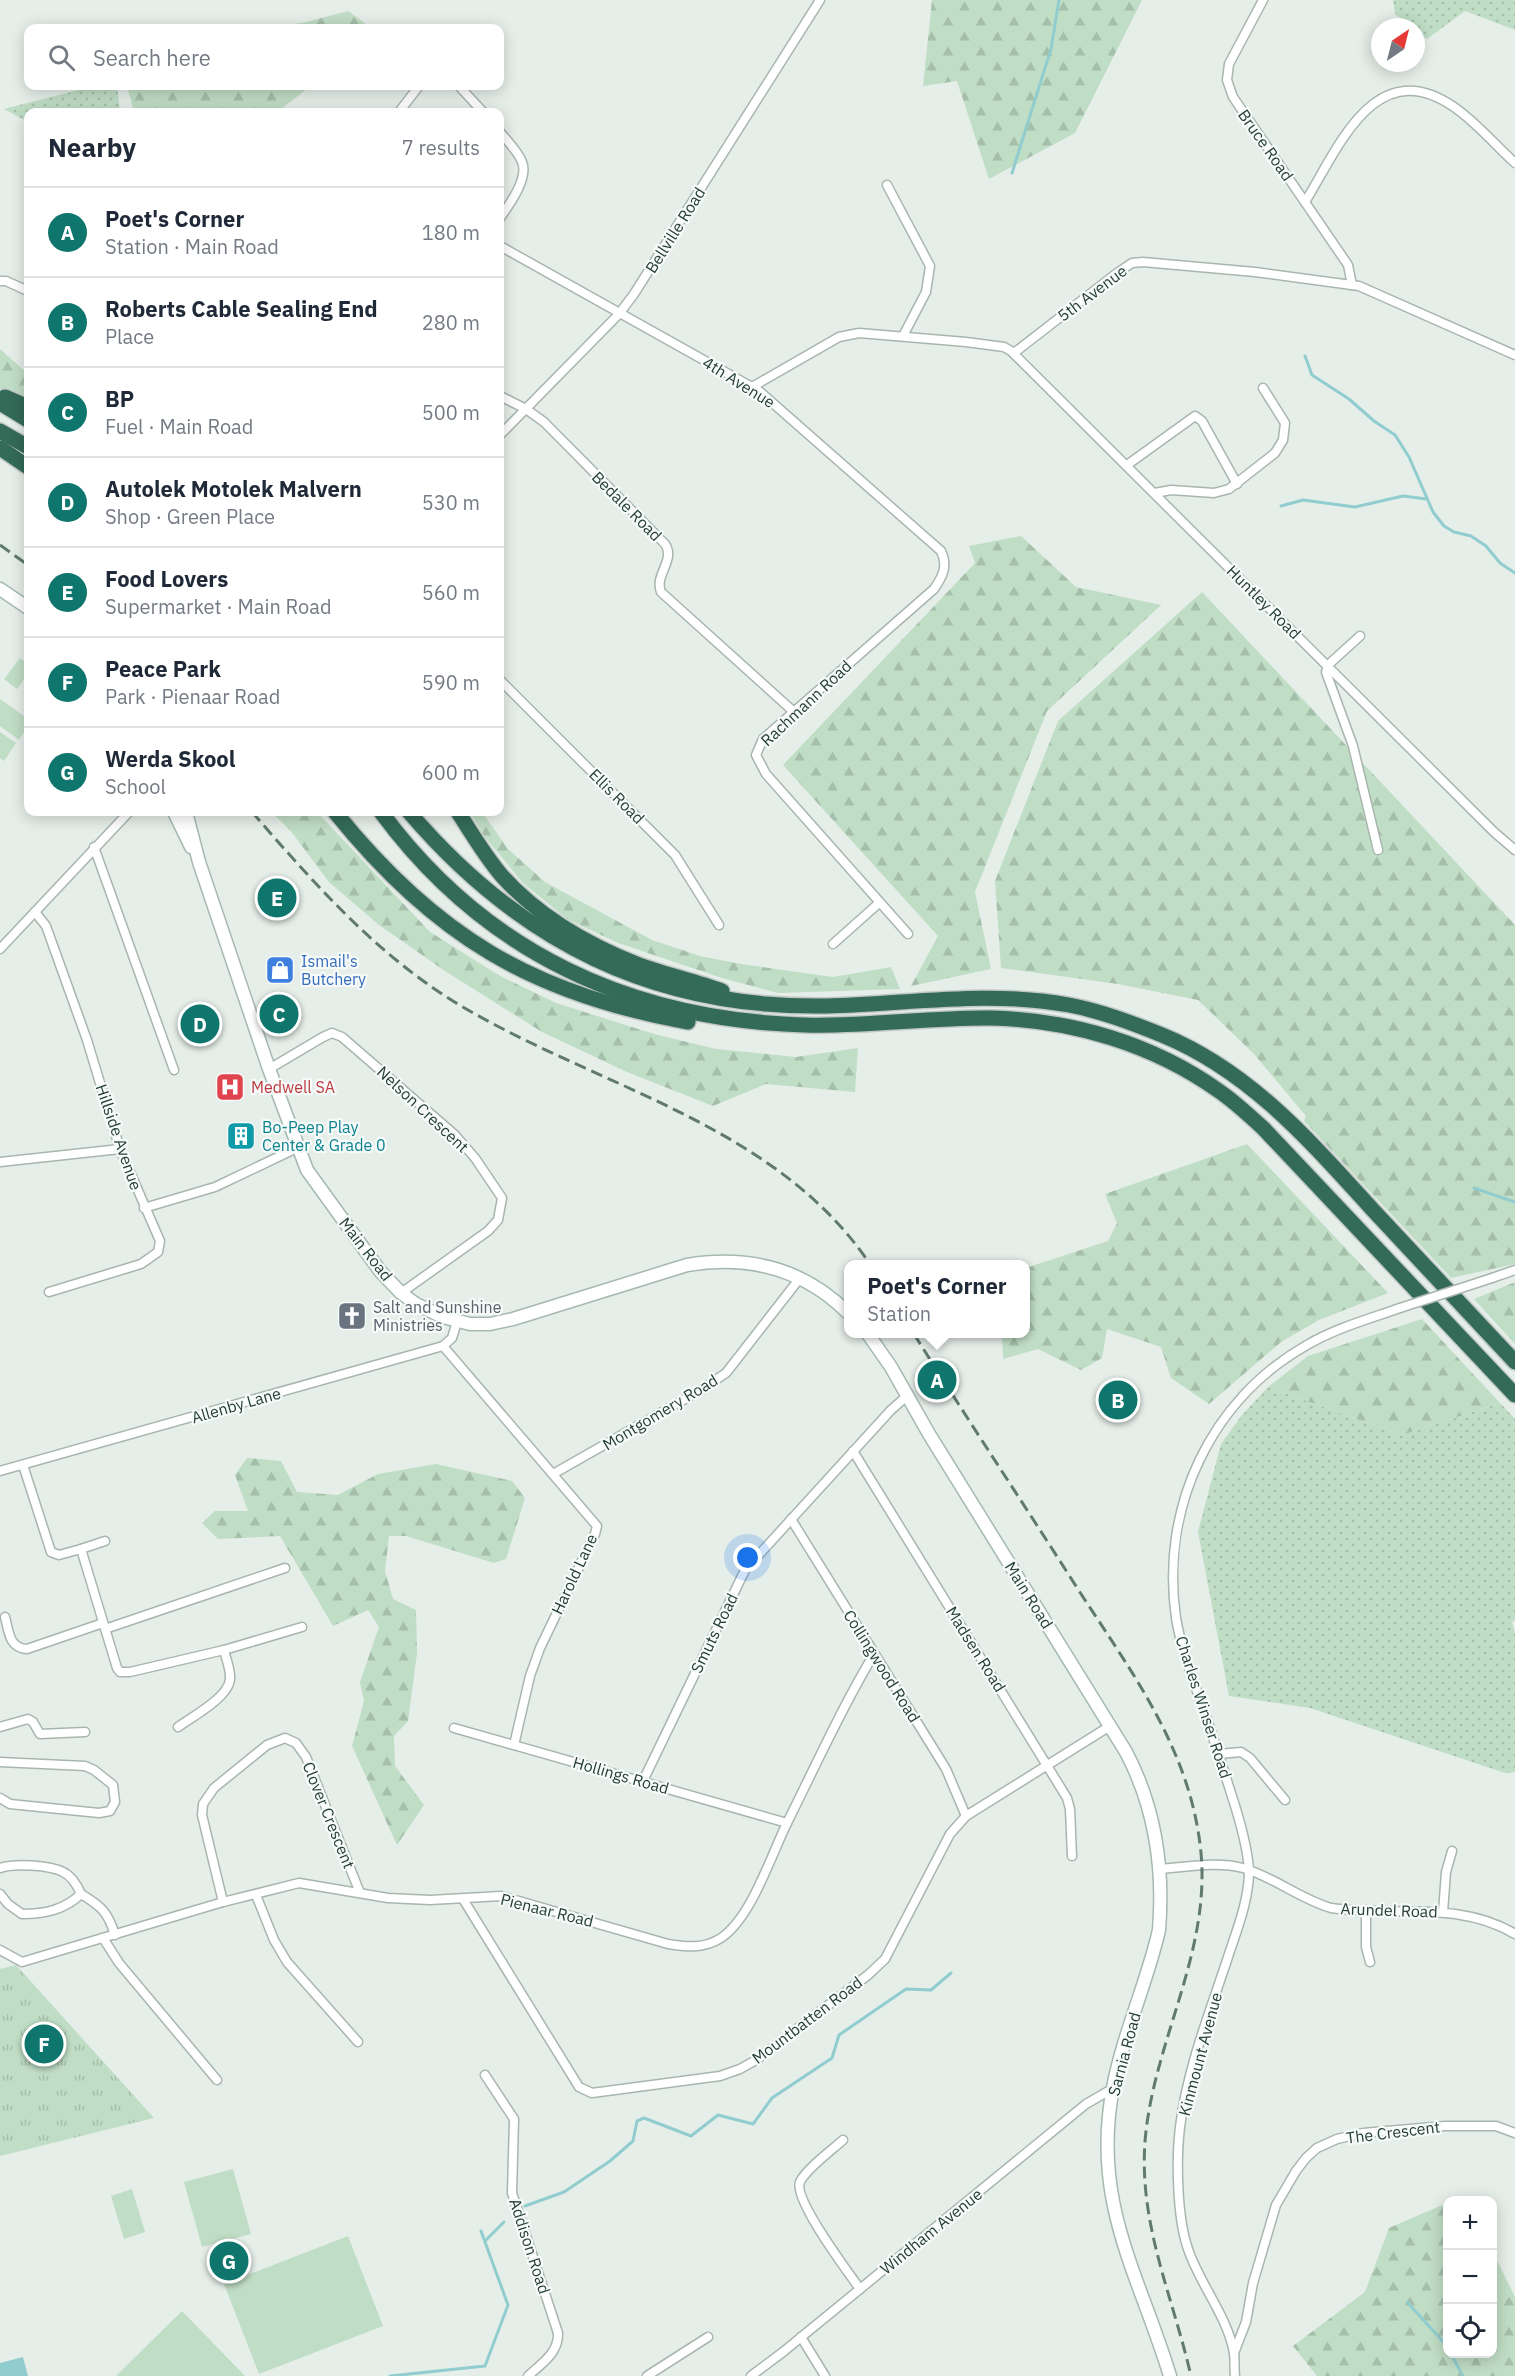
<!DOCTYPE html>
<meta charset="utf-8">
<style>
body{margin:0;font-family:"IBM Plex Sans",sans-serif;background:#f2f2f3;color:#1f2937}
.controls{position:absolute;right:18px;bottom:18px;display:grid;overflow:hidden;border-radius:12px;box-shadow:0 3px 15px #0003}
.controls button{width:54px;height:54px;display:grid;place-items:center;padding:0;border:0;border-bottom:2px solid #e0e1e3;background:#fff;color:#1f2937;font:30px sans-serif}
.compass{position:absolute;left:1371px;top:18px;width:54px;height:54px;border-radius:50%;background:#fff;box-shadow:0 3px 15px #0003;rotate:35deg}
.you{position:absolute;left:748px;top:1558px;width:21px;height:21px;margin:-15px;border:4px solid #fff;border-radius:50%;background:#1a73e8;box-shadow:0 0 0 9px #1a73e833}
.badge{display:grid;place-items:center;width:39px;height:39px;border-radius:50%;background:#0f766e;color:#fff;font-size:20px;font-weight:700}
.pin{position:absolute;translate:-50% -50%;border:3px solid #fff;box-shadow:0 2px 6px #0006}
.popup{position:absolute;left:844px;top:1260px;width:186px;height:78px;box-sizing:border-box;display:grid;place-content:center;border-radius:12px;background:#fff;filter:drop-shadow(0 2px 4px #0005);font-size:20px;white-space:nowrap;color:#747a83}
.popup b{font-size:22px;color:#1f2937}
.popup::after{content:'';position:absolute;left:50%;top:100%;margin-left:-12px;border:12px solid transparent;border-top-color:#fff}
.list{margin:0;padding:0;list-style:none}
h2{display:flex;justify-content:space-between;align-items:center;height:78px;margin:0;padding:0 24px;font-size:26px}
h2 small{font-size:20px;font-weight:400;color:#747a83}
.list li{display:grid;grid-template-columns:39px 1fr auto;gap:18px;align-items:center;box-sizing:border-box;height:90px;padding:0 24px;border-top:2px solid #e0e1e3}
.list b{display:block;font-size:22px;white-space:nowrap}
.list p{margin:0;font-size:20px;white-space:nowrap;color:#747a83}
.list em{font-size:20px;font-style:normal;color:#747a83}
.icon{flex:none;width:33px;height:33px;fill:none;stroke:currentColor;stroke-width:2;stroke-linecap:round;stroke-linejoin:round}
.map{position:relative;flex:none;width:1515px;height:2376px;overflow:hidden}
.search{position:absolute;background:#fff;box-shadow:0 3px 15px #0003;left:24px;top:24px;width:480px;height:66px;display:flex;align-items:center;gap:15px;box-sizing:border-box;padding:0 21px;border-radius:12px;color:#747a83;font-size:22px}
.panel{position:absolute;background:#fff;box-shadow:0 3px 15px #0003;left:24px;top:108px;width:480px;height:708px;border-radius:12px}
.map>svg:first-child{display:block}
</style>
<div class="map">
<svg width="1515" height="2376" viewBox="0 0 1515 2376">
<defs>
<pattern id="grass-dots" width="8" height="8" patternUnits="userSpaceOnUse" patternTransform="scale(1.5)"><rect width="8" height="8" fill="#c0ddc5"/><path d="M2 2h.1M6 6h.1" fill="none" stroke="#a5bfaa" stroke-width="1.8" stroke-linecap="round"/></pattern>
<pattern id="forest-firs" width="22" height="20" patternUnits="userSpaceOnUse" patternTransform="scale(1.5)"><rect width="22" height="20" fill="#c0ddc5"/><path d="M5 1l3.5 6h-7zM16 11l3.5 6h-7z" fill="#a5bfaa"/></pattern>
<pattern id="park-tufts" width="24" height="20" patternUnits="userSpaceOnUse" patternTransform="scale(1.5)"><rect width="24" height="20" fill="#c0ddc5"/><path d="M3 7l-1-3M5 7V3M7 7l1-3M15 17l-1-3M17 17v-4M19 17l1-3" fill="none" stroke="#a5bfaa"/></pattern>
</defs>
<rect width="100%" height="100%" fill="#e6eee9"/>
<g fill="url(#grass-dots)">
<path d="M1393,0H1515V30L1465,11L1427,39L1416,31V27H1411L1395,14Z"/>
<path d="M94,86H117L120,112H28V122L4,109Z"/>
<path d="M1268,1387L1402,1435L1500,1403L1515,1419V1620L1512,1622L1515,1633V1772L1505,1773L1310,1708L1229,1696L1198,1532L1221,1444L1242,1415Z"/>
</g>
<g fill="url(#forest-firs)">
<path d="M932,0H1142L1075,133L989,179L957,81L923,86Z"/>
<path d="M348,11L365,23L361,28H272L306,22Z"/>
<path d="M127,86H311L277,112H134Z"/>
<path d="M0,349L28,374V403L0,389Z"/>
<path d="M1021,536L1076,587L1161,605L1047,711L975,892L991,969L911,986L938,936L783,765L975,563L969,546Z"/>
<path d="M1202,592L1515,925V1264L1451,1278L1304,1121L1306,1116L1254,1054L1198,1000L1118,984L1001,968L995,881L1058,721Z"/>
<path d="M271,812H317L430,932L500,976L556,1003L654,1034L716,1049L796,1057L858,1048L855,1092L766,1084L713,1106L627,1072L542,1032L445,971L379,925L329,882L290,830Z"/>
<path d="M470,812H482L508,849L545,882L652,940L700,956L741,964L833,977L891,967L900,989L778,993L722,978L618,943L567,919L523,883L484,836Z"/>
<path d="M1247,1144L1388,1293L1319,1320L1281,1342L1209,1404L1171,1378L1161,1347L1107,1329L1102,1358L1081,1370L1038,1349L1003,1359L1002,1334H1026V1268L1108,1241L1117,1223L1105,1194Z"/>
<path d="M1515,1282V1344L1474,1299Z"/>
<path d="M1422,1319L1500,1403L1402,1435L1268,1387L1308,1356Z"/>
<path d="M247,1458L281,1461L297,1492L338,1495L378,1474L436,1464L512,1481L525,1498L506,1559L494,1563L406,1536H389L385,1571L393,1599L416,1610L417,1653L408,1721L394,1736L395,1766L424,1805L397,1845L352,1746L364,1701L360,1682L379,1627L368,1610L333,1626L280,1536L218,1539L202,1523L215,1511H248L235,1475Z"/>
<path d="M1447,2203L1448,2354H1492L1493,2252L1515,2297V2376H1317L1293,2346L1365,2292L1389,2228Z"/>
</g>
<path fill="url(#park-tufts)" d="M16,1965L154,2118L0,2156V1969Z"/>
<g fill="#c0ddc5">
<path d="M20,658L28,664V674L17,689L4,679Z"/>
<path d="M0,699L28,719V726L19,740L0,726Z"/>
<path d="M0,732L16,743L4,761L0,758Z"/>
<path d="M233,2169L251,2234L202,2247L184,2182Z"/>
<path d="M132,2189L145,2232L124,2239L111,2196Z"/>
<path d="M348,2236L383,2326L259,2374L224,2284Z"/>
<path d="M182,2311L245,2376H116Z"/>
</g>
<path fill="#91cdcf" d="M23,2357L28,2376H0V2363Z"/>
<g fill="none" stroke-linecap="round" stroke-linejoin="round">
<g stroke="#91cdcf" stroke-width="3">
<path d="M1012,173L1051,49L1059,0"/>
<path d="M1305,356L1312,375L1349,399L1374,421L1395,435L1409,457L1433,512L1444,526L1454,532L1471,536L1486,546L1500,563L1515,573"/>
<path d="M1281,506L1303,500L1355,507L1403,496L1426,499"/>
<path d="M1474,1188L1515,1202"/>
<path d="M525,2206L564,2192L610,2161L633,2141L637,2121L644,2118L691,2136L718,2115L753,2124L772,2098L832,2058L839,2035L906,1989L931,1990L951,1973"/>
<path d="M486,2240L504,2222"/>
<path d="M1407,2302L1448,2347"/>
<path d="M1451,2354L1463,2376"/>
<path d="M390,2376L485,2366L508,2305L481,2231"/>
</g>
<g stroke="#a8b6af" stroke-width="11">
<g id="minor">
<path d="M1263,0L1229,64L1227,80L1233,97L1348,265L1352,285"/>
<path d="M459,86L483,112"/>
<path d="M399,112L419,86"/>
<path d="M500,132C507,141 518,151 522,162C529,178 509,205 500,218"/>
<path d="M887,185L930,266L926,292L903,336"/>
<path d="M1305,202C1338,149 1375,52 1454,107C1476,122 1495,145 1515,163"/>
<path d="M500,246L759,391L941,551C948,566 943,576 934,589L763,739L756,755L766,774L908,934"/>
<path d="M0,281H6L28,291"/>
<path d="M1014,353L1117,273L1132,263L1143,262L1255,272L1359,286L1515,355"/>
<path d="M752,387L839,337L859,333L966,342L1004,347L1011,351L1494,832L1515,850"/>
<path d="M500,396L526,409L544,422L665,544C676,560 654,575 661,592L794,712"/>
<path d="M500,435L619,314L634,294L820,0"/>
<path d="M1127,465L1195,416L1202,421L1237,484"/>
<path d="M1155,493L1171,490L1214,493L1229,489L1275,453L1283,440L1285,423L1263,388"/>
<path d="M1360,636L1328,665L1326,672L1353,746L1378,850"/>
<path d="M500,680L675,855L719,925"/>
<path d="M94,847L174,1070"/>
<path d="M35,912L46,926L87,1040L120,1149L160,1241L158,1252L141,1264L49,1292"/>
<path d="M833,944L879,903"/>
<path d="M0,949L129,812"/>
<path d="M269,1069L323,1037L332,1033L342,1037L455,1135L475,1158L502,1198L498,1220L488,1231L401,1293"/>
<path d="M0,1162L120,1149"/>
<path d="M144,1208L215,1187L297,1148"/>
<path d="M1492,1278L1515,1270"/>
<path d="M443,1346L597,1526L595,1534L540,1648L530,1676L514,1745"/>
<path d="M853,1451L1067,1798L1070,1809L1072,1856"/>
<path d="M23,1465L51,1552L59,1555L81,1549L117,1668L120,1672H130L224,1650L302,1627"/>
<path d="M0,1471L443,1346L452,1338L457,1322"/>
<path d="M553,1474L699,1391L726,1373L800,1278"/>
<path d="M791,1519L946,1769L966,1816"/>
<path d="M81,1549L105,1541"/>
<path d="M5,1617C9,1632 9,1648 27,1649L103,1623"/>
<path d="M105,1629L285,1568"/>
<path d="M0,1727L28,1719L33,1722L40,1734L85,1732"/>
<path d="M178,1727C192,1717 229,1697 230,1679C231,1670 226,1659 224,1650"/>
<path d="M454,1728L787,1823"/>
<path d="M1219,1754L1241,1752L1250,1758L1285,1800"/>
<path d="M0,1762L85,1766L94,1770L113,1785L115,1802L110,1811L99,1813L10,1804L0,1798"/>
<path d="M643,1781L745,1570L891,1410L907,1396"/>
<path d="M0,1868C13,1863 50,1865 63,1872C72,1876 77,1885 81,1894"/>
<path d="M1160,1869C1187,1867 1217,1861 1243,1868C1274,1877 1300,1899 1331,1908C1393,1917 1459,1900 1515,1934"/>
<path d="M0,1894L8,1904L22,1914C45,1914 64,1910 81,1894C101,1906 108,1912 115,1935"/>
<path d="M256,1895L274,1940L287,1962L358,2042"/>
<path d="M463,1899L579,2087L592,2093L720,2076L740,2069L756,2060L868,1975L885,1959L950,1834L966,1816L1110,1726"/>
<path d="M223,1902L202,1815L203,1804L214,1788L267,1745L285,1738L296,1743L306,1757L360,1893"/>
<path d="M1366,1910V1947L1370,1962"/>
<path d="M1443,1912L1446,1872L1452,1851"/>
<path d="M103,1938L119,1963L217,2080"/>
<path d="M0,1950L22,1962L223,1902L299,1883L388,1898L430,1900L501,1896L668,1944C686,1947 704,1949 721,1938C752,1917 771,1855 788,1821C816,1765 842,1707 874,1654"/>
<path d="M485,2075L514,2119L512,2193L558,2333C559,2353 541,2364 528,2376"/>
<path d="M843,2140C832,2150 806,2169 800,2182C793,2199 848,2272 860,2289"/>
<path d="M801,2337L825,2376"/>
<path d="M1234,2353L1246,2322L1253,2283L1276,2205L1296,2171L1306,2158L1317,2148L1337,2139L1363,2133L1445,2126H1496L1515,2133"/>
<path d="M647,2376L708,2337"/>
<path d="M751,2376L783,2352L1086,2104L1112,2089"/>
<path d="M1235,2376C1234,2369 1235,2360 1234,2353C1227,2315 1200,2285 1188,2249C1177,2218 1176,2160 1180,2127C1187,2070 1209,2014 1227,1960C1236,1932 1249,1901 1249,1871C1248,1850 1242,1829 1236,1809C1225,1774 1214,1740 1202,1705C1192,1677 1181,1648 1176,1618C1160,1508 1210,1400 1307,1345C1336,1328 1369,1319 1400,1308"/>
</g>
</g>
<g stroke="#a5b9b0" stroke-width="15">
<g id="secondary">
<path d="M0,589L28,608"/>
<path d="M174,812L191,847"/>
<path d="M186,812L199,862L269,1069L307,1170L380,1271L401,1293L416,1304L443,1317L470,1324H490L513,1319L687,1265C748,1255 803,1268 848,1313"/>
<path d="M868,1334L891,1367L929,1434L1126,1752C1155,1807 1164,1868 1159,1930C1147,1983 1123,2034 1113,2088C1091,2202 1139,2274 1170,2376"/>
</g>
</g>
<g stroke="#c2c9c6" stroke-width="18">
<g id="motorway">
<path d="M5,397L28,407"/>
<path d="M0,403L28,420"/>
<path d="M0,431L28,447"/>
<path d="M0,448L28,467"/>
<path d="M335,812C434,935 532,994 688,1022"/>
<path d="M381,812C485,953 631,1020 805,1025C867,1027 930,1017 992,1018C1072,1020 1153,1044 1219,1091C1235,1102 1250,1116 1264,1129L1515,1395"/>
<path d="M409,812C520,942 654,1009 827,1006C907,1004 989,990 1069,1005C1101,1011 1132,1023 1162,1035C1250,1071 1310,1141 1372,1209C1420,1260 1467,1311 1515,1362"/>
<path d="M458,812C472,834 485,856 502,876C539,917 588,945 639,965C666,975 695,981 722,991"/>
</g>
</g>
<use href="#minor" stroke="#fff" stroke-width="8"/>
<use href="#secondary" stroke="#fff" stroke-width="12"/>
<use href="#motorway" stroke="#336a58" stroke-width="15"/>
<g stroke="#607a70" stroke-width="3" stroke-dasharray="12 6" stroke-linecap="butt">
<path d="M0,545L28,565"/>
<path d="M252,812C313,882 373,951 453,1001C593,1087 773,1121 870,1264"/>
<path d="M914,1334C966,1417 1021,1500 1074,1583C1129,1669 1191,1748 1201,1853C1210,1951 1157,2036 1146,2131C1136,2219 1172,2293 1191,2376"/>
</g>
<g stroke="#a8b6af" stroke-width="11" stroke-linecap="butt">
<path id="minor-bridge" d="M1400,1308L1492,1278"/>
</g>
<use href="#minor-bridge" stroke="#fff" stroke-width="8"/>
</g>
<defs>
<g id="shop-square" transform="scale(1.5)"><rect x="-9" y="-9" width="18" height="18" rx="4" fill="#3f7fe0" stroke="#f6faf8"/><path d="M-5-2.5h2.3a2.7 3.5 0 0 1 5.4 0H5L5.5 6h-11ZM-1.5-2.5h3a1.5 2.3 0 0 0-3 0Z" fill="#fff"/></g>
<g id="hospital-square" transform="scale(1.5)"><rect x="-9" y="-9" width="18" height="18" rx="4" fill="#e0444e" stroke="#f6faf8"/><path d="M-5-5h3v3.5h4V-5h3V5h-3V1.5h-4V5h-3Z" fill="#fff"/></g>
<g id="building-square" transform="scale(1.5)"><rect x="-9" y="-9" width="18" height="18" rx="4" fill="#0f9aa8" stroke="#f6faf8"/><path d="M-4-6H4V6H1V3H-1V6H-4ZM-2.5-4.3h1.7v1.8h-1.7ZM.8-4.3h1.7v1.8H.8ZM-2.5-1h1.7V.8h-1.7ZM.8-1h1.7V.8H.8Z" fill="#fff"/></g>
<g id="church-square" transform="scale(1.5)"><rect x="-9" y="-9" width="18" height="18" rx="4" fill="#6b7280" stroke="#f6faf8"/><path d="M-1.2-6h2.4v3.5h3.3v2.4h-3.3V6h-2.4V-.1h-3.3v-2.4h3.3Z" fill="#fff"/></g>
</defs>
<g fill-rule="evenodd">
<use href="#shop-square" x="280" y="970"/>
<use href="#hospital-square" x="230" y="1087"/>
<use href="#building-square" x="241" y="1136"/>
<use href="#church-square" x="352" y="1316"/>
</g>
<g text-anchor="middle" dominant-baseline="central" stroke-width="4.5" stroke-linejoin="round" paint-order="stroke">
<g font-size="16" fill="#253f35" stroke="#f6faf8">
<text transform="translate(1266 145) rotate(55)">Bruce Road</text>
<text transform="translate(675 230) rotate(-58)">Bellville Road</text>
<text transform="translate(1092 293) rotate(-37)">5th Avenue</text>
<text transform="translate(739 382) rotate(32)">4th Avenue</text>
<text transform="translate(627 506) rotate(45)">Bedale Road</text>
<text transform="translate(1264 602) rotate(45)">Huntley Road</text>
<text transform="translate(806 703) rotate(-43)">Rachmann Road</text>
<text transform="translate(617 796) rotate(45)">Ellis Road</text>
<text transform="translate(423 1109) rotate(43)">Nelson Crescent</text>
<text transform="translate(119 1137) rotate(71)">Hillside Avenue</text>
<text transform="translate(366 1249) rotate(52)">Main Road</text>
<text transform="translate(236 1405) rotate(-16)">Allenby Lane</text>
<text transform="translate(660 1412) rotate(-31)">Montgomery Road</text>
<text transform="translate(574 1574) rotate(-65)">Harold Lane</text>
<text transform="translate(1029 1595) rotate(58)">Main Road</text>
<text transform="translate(714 1633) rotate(-64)">Smuts Road</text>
<text transform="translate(976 1649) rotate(58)">Madsen Road</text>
<text transform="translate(882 1666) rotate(58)">Collingwood Road</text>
<text transform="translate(1204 1707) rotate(72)">Charles Winser Road</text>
<text transform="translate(621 1775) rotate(16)">Hollings Road</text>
<text transform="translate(329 1815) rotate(68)">Clover Crescent</text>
<text transform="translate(547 1910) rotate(14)">Pienaar Road</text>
<text transform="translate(1389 1910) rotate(2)">Arundel Road</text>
<text transform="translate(807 2020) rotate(-37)">Mountbatten Road</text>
<text transform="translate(1124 2054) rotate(-75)">Sarnia Road</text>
<text transform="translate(1200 2054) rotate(-75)">Kinmount Avenue</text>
<text transform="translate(1393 2132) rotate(-7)">The Crescent</text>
<text transform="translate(931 2231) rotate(-39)">Windham Avenue</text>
<text transform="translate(530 2246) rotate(72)">Addison Road</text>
</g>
<g font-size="16" fill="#366cbe" stroke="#f6faf8" text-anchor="start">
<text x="301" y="961">Ismail's<tspan x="301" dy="18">Butchery</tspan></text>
</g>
<g font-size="16" fill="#be3a42" stroke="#f6faf8" text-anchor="start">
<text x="251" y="1087">Medwell SA</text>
</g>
<g font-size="16" fill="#0d838f" stroke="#f6faf8" text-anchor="start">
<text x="262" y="1127">Bo-Peep Play<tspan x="262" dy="18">Center &amp; Grade 0</tspan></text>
</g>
<g font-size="16" fill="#5b616d" stroke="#f6faf8" text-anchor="start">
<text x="373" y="1307">Salt and Sunshine<tspan x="373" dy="18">Ministries</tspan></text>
</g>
</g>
</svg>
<div class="controls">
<button>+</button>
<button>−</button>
<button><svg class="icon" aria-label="locate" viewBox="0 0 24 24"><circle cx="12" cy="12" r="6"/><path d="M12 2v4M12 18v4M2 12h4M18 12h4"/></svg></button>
</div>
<svg class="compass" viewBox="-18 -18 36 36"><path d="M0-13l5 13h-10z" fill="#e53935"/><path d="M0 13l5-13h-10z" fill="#747a83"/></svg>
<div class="you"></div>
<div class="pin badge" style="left:937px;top:1380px">A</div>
<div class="popup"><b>Poet's Corner</b>Station</div>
<div class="pin badge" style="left:1118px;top:1400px">B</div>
<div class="pin badge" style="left:279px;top:1014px">C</div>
<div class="pin badge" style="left:200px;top:1024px">D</div>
<div class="pin badge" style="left:277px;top:898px">E</div>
<div class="pin badge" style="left:44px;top:2044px">F</div>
<div class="pin badge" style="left:229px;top:2261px">G</div>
<div class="search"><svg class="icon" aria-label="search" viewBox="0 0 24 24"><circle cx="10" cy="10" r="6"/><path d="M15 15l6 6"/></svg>Search here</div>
<section class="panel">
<h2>Nearby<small>7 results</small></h2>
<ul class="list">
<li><span class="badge">A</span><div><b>Poet's Corner</b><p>Station · Main Road</p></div><em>180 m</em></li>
<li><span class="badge">B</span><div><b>Roberts Cable Sealing End</b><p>Place</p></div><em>280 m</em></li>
<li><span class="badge">C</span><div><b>BP</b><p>Fuel · Main Road</p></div><em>500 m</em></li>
<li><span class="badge">D</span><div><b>Autolek Motolek Malvern</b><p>Shop · Green Place</p></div><em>530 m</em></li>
<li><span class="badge">E</span><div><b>Food Lovers</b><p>Supermarket · Main Road</p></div><em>560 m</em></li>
<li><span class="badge">F</span><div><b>Peace Park</b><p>Park · Pienaar Road</p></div><em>590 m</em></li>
<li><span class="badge">G</span><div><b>Werda Skool</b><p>School</p></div><em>600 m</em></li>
</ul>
</section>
</div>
